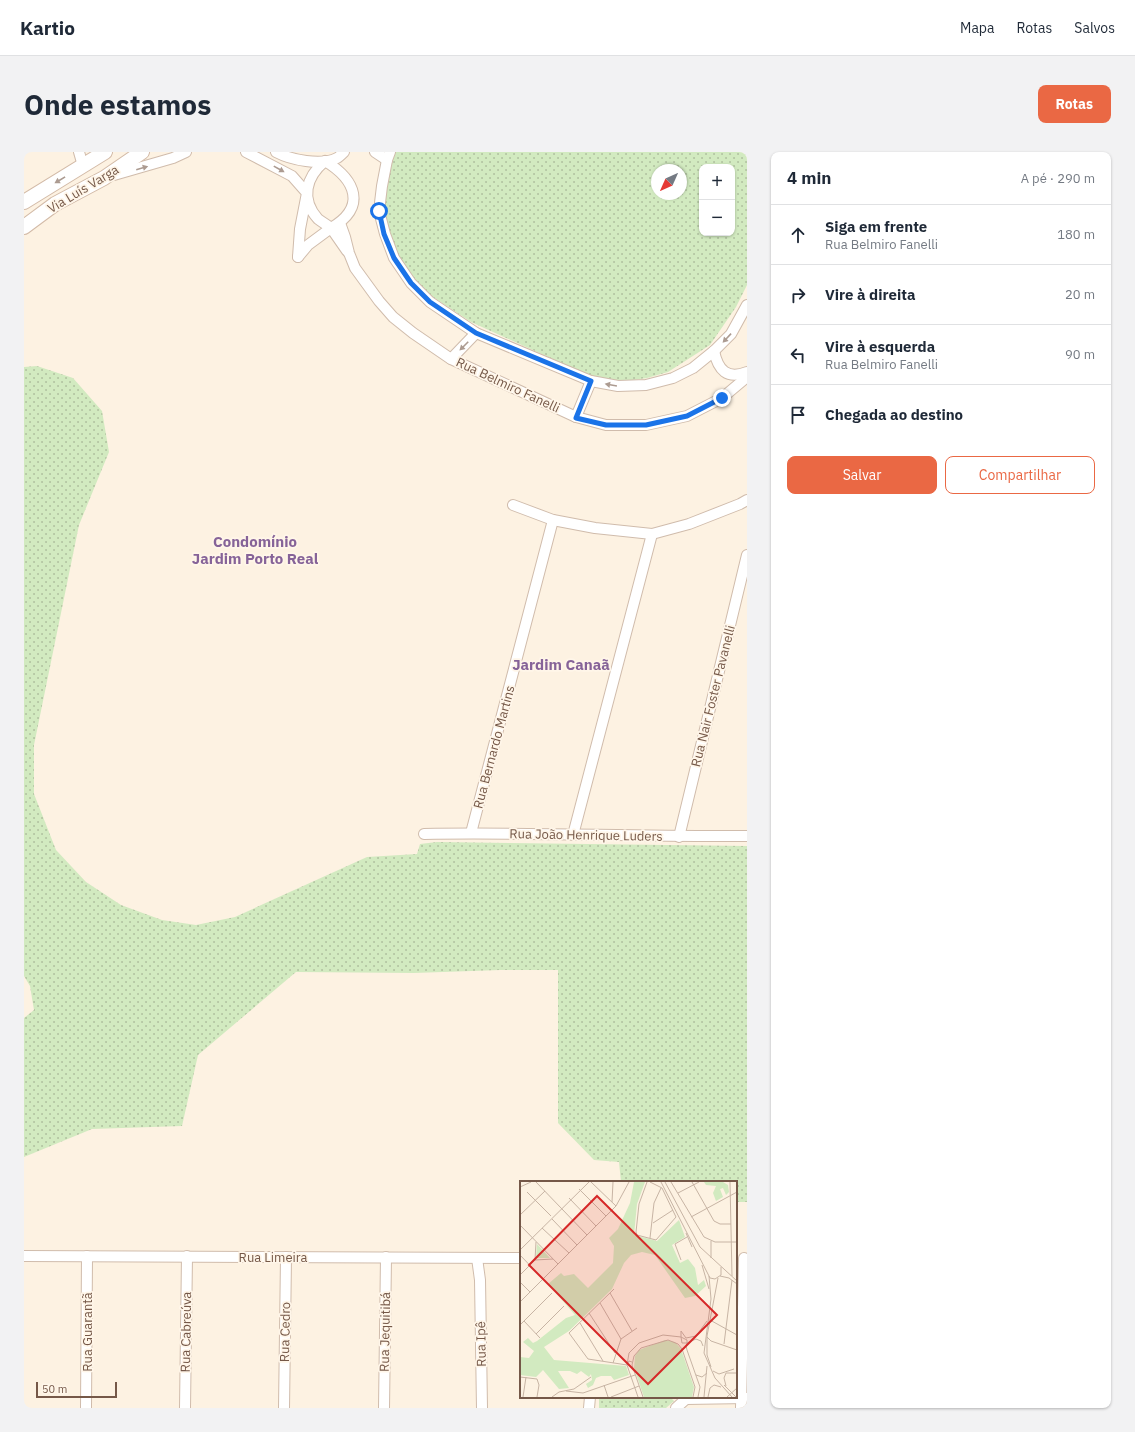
<!DOCTYPE html>
<html lang="pt">
<meta charset="utf-8">
<style>
body{margin:0;font-family:"IBM Plex Sans",sans-serif;background:#f2f2f3;color:#1f2937}
.controls{position:absolute;right:12px;top:12px;display:grid;overflow:hidden;border-radius:8px;box-shadow:0 1px 3px #0004}
.controls button{width:36px;height:36px;display:grid;place-items:center;padding:0;border:0;border-bottom:1px solid #e0e1e3;background:#fff;color:#1f2937;font:20px sans-serif}
.compass{position:absolute;left:627px;top:12px;width:36px;height:36px;border-radius:50%;background:#fff;box-shadow:0 1px 3px #0004;rotate:225deg}
.scale{position:absolute;left:12px;bottom:10px;width:81px;box-sizing:border-box;padding-left:4px;border:2px solid #755848;border-top:0;font-size:11px;line-height:14px;white-space:nowrap;color:#755848;-webkit-text-stroke:3px #fff6e9;paint-order:stroke}
.stop{position:absolute;width:12px;height:12px;margin:-9px;border:3px solid #1a73e8;border-radius:50%;background:#fff}
.stop.end{background:#1a73e8;border-color:#fff;box-shadow:0 1px 4px #0008}
.list{margin:0;padding:0;list-style:none}
h2{display:flex;justify-content:space-between;align-items:center;height:52px;margin:0;padding:0 16px;font-size:17px}
h2 small{font-size:13px;font-weight:400;color:#747a83}
.list li{display:grid;grid-template-columns:26px 1fr auto;gap:12px;align-items:center;box-sizing:border-box;height:60px;padding:0 16px;border-top:1px solid #e0e1e3}
.list b{display:block;font-size:15px;white-space:nowrap}
.list p{margin:0;font-size:13px;white-space:nowrap;color:#747a83}
.list em{font-size:13px;font-style:normal;color:#747a83}
.actions{display:flex;gap:8px;padding:12px 16px}
.actions a{flex:1;padding:9px 0;border:1px solid #ea6844;border-radius:8px;text-align:center;font-size:14px;color:#ea6844}
.actions .main{background:#ea6844;color:#fff}
.icon{flex:none;width:22px;height:22px;fill:none;stroke:currentColor;stroke-width:2;stroke-linecap:round;stroke-linejoin:round}
.map{position:relative;flex:none;width:723px;height:1256px;overflow:hidden;border-radius:8px}
header{display:flex;align-items:center;gap:24px;box-sizing:border-box;height:56px;padding:0 20px;background:#fff;border-bottom:1px solid #e0e1e3}
header strong{font-size:19px}
nav{display:flex;gap:22px;margin-inline-start:auto;font-size:14px}
.intro{display:flex;align-items:center;justify-content:space-between;box-sizing:border-box;height:96px;padding:0 24px}
h1{margin:0;font-size:28px}
.button{padding:10px 18px;border-radius:8px;background:#ea6844;color:#fff;font-size:14px;font-weight:700}
main{display:flex;gap:24px;padding:0 24px}
aside{flex:1;background:#fff;border-radius:8px;box-shadow:0 1px 3px #0004}
.map>svg:first-child{display:block}
</style>
<header>
<strong>Kartio</strong>
<nav><a>Mapa</a><a>Rotas</a><a>Salvos</a></nav>
</header>
<div class="intro"><h1>Onde estamos</h1><a class="button">Rotas</a></div>
<main>
<div class="map">
<svg width="723" height="1256" viewBox="0 0 723 1256">
<defs>
<pattern id="park-dots" width="8" height="8" patternUnits="userSpaceOnUse"><rect width="8" height="8" fill="#d2eac0"/><path d="M2 2h.1M6 6h.1" fill="none" stroke="#afc09e" stroke-width="1.8" stroke-linecap="round"/></pattern>
</defs>
<rect width="100%" height="100%" fill="#fdf2e2"/>
<g fill="url(#park-dots)" fill-rule="evenodd">
<path d="M371,0H723V133L712,155L686,193L644,220L623,226L594,230L568,225L447,170L406,143L391,131L373,107L359,59L366,10ZM678,15H708V81H678ZM633,18H657V42H633Z"/>
<path d="M13,214L49,226L78,259L85,300L55,373L10,593V642L32,698L62,730L97,753L138,768L172,773L211,765L343,705L393,702L396,692L413,690L723,694V1050H712V1030H597L595,1010L570,1008L534,971V818H476L390,821L272,820L174,903L158,974L68,977L0,1005V866L10,858L6,834L0,824V215Z"/>
<path d="M575,1245H646L650,1249L642,1256H575Z"/>
</g>
<g fill="none" stroke-linecap="round" stroke-linejoin="round">
<g stroke="#d0bcac" stroke-width="12">
<g id="minor">
<path d="M55,0L59,14"/>
<path d="M222,0L268,24L283,41L276,77L274,105"/>
<path d="M252,0C267,8 297,14 313,6C315,5 318,2 320,0"/>
<path d="M351,0L363,8"/>
<path d="M366,0L363,8L358,34L355,59L361,82L370,106L387,131L406,150L452,181L567,229L594,234L622,233L649,226L669,216L690,199L707,182L723,153"/>
<path d="M301,9C332,28 343,55 307,76C303,73 298,70 294,67C276,47 282,25 301,9Z"/>
<path d="M90,23L149,6L162,0"/>
<path d="M316,71L321,85L325,101L331,116L355,149L369,165L389,181L427,207L552,265L582,273H622L663,264L698,246L723,225"/>
<path d="M274,105L284,93L307,76L323,99"/>
<path d="M690,199C694,218 703,228 723,220"/>
<path d="M427,207L452,181"/>
<path d="M552,265L567,229"/>
<path d="M489,353L529,368L571,376L628,382L665,372L716,352L723,348"/>
<path d="M447,681L529,368"/>
<path d="M400,682C508,680 615,685 723,684"/>
<path d="M549,683L628,382"/>
<path d="M655,685L723,403"/>
<path d="M0,1104L497,1106"/>
<path d="M453,1106L456,1128L458,1256"/>
<path d="M660,1245L662,1247L723,1246"/>
<path d="M62,1256L63,1104"/>
<path d="M161,1256L163,1104"/>
<path d="M260,1256L262,1105"/>
<path d="M360,1256L362,1105"/>
<path d="M565,1256L566,1245"/>
<path d="M652,1256L662,1247"/>
<path d="M717,1256L720,1106"/>
</g>
</g>
<g stroke="#d3bba8" stroke-width="16">
<g id="secondary">
<path d="M0,50L81,0"/>
<path d="M0,75L31,52L80,26L118,0"/>
</g>
</g>
<use href="#minor" stroke="#fff" stroke-width="10"/>
<use href="#secondary" stroke="#fff" stroke-width="14"/>
</g>
<defs><path id="oneway-solid" d="M-6-.8H1V-3.2L6.5 0L1 3.2V.8H-6Z"/></defs>
<g fill="#ac9b91">
<use href="#oneway-solid" transform="translate(118 16) rotate(-16)"/>
<use href="#oneway-solid" transform="translate(255 17) rotate(29)"/>
<use href="#oneway-solid" transform="translate(36 28) rotate(149)"/>
<use href="#oneway-solid" transform="translate(703 186) rotate(133)"/>
<use href="#oneway-solid" transform="translate(440 194) rotate(135)"/>
<use href="#oneway-solid" transform="translate(587 233) rotate(-170)"/>
</g>
<g fill="none" stroke-linecap="round" stroke-linejoin="round">
<path stroke="#1a73e8" stroke-width="5" d="M355,59L360,82L370,106L387,131L406,150L452,181L567,229L552,266L582,273H622L663,264L698,246"/>
</g>
<g text-anchor="middle" dominant-baseline="central" stroke-width="3.5" stroke-linejoin="round" paint-order="stroke">
<g font-size="13" fill="#755848" stroke="#fff6e9">
<text transform="translate(59 37) rotate(-31)">Via Luís Varga</text>
<text transform="translate(484 233) rotate(25)">Rua Belmiro Fanelli</text>
<text transform="translate(689 544) rotate(-76)">Rua Nair Foster Pavanelli</text>
<text transform="translate(470 595) rotate(-75)">Rua Bernardo Martins</text>
<text transform="translate(562 683) rotate(1)">Rua João Henrique Luders</text>
<text x="249" y="1105">Rua Limeira</text>
<text transform="translate(63 1180) rotate(-90)">Rua Guarantã</text>
<text transform="translate(162 1180) rotate(-89)">Rua Cabreúva</text>
<text transform="translate(261 1180) rotate(-89)">Rua Cedro</text>
<text transform="translate(361 1180) rotate(-89)">Rua Jequitibá</text>
<text transform="translate(457 1192) rotate(-91)">Rua Ipê</text>
</g>
<g font-size="15" font-weight="bold" fill="#866398" stroke="#fff6e9">
<text x="231" y="389">Condomínio<tspan x="231" dy="17">Jardim Porto Real</tspan></text>
<text x="537" y="512">Jardim Canaã</text>
</g>
</g>
<g transform="translate(496 1029)">
<rect width="217" height="217" fill="#fdf2e2"/>
<path d="M184,1H203L208,4L209,11L206,14L203,7L200,8L203,16L196,20L193,12L196,5L186,4Z" fill="#d2eac0"/>
<path d="M114,1H125L117,23L114,54L137,60L159,39L165,56L152,64L160,82L168,78L175,87L178,104L184,99L186,105L175,115L165,117L135,74L122,71L111,74L104,82L92,108L49,150L24,166L34,179L106,185L109,194L94,199L91,195H81L76,197L73,204L68,207L66,203L72,199L71,193L69,196L61,190L57,193L50,190H38L49,207L39,208L23,189L16,196L0,194V176L9,177L14,170L3,161L8,157L13,162L17,160L46,137L55,134L28,103L41,92L44,95L54,93L68,107L93,82L94,65L89,57L98,48L110,22ZM17,63L30,77H16ZM145,159L155,161L161,168L174,206L172,216H124L114,187L115,175L119,169Z" fill="#d2eac0"/>
<path fill="none" stroke="#c7b4a4" stroke-width="1" d="M16,1L67,54M71,1L96,25M127,1L119,23L116,51L117,54L136,59L156,36L142,7L130,1M141,1L190,97L195,98L201,94V86M145,1L180,66L217,100M151,1L184,56L195,61H217M172,1L194,40L200,43H211M210,1L212,95M0,6L11,1M59,8L86,35M7,11L31,35M158,12L179,1M49,17L76,45M92,21L93,1M0,34L25,10M171,36L217,11M32,38L57,64M133,42L153,29M0,44L38,83M22,47L49,72M166,52L172,66M130,57L134,22L141,7M191,60V77M0,69L69,1M0,74L23,98M15,79L16,61M161,79L155,63L167,56M182,84L189,108M0,94L15,79L33,78M189,95L191,118L184,172L195,197L212,216M200,95L209,97L217,103M0,101L10,111M94,108L49,152L68,178L107,184L109,180L112,181M90,112L112,150M0,121L96,25L109,1M80,122L101,158M69,132L95,172M190,139L217,154M4,140L20,157M60,142L83,180M0,144L32,112M161,150L166,157L176,155L187,140M16,153L44,125M187,156L191,160L217,169M204,163L212,99M93,182L101,158L117,147M191,186L187,174V155L198,97M193,190L199,193L214,188M176,194L182,196L187,192M0,196L17,198L19,204L17,216M84,204L88,216M204,204L216,216M206,205L204,197L206,192H217M46,210L63,212L115,194M3,216L6,196M32,216L39,211L54,208L71,196M91,216L119,205M118,216L107,184L109,172L119,162L143,154L161,156V150M123,216L112,184L114,175L121,167L148,159L158,163L162,168L175,206L173,216M178,216L180,206L167,169L166,165L167,162V159L161,156L162,162H167L176,158L181,160L183,165M184,216L187,185M188,216L190,207L194,204L201,206M207,216L217,207"/>
<path fill="#d62828" fill-opacity="0.15" stroke="#d62828" stroke-width="2" d="M77,15L197,134L128,203L9,84Z"/>
<rect width="217" height="217" fill="none" stroke="#755848" stroke-width="2"/>
</g>
</svg>
<div class="controls">
<button>+</button>
<button>−</button>
</div>
<svg class="compass" viewBox="-18 -18 36 36"><path d="M0-13l5 13h-10z" fill="#e53935"/><path d="M0 13l5-13h-10z" fill="#747a83"/></svg>
<div class="scale">50 m</div>
<div class="stop" style="left:355px;top:59px"></div>
<div class="stop end" style="left:698px;top:246px"></div>
</div>
<aside>
<h2>4 min<small>A pé · 290 m</small></h2>
<ul class="list">
<li><svg class="icon" aria-label="ahead" viewBox="0 0 24 24"><path d="M12 20V5M6 11l6-6 6 6"/></svg><div><b>Siga em frente</b><p>Rua Belmiro Fanelli</p></div><em>180 m</em></li>
<li><svg class="icon" aria-label="right" viewBox="0 0 24 24"><path d="M7 20v-9h11M14 6l5 5-5 5"/></svg><div><b>Vire à direita</b></div><em>20 m</em></li>
<li><svg class="icon" aria-label="left" viewBox="0 0 24 24"><path d="M17 20v-9H6M10 6l-5 5 5 5"/></svg><div><b>Vire à esquerda</b><p>Rua Belmiro Fanelli</p></div><em>90 m</em></li>
<li><svg class="icon" aria-label="arrive" viewBox="0 0 24 24"><path d="M6 21V4h12l-3 4 3 4H6"/></svg><div><b>Chegada ao destino</b></div></li>
</ul>
<div class="actions"><a class="main">Salvar</a><a>Compartilhar</a></div>
</aside>
</main>
